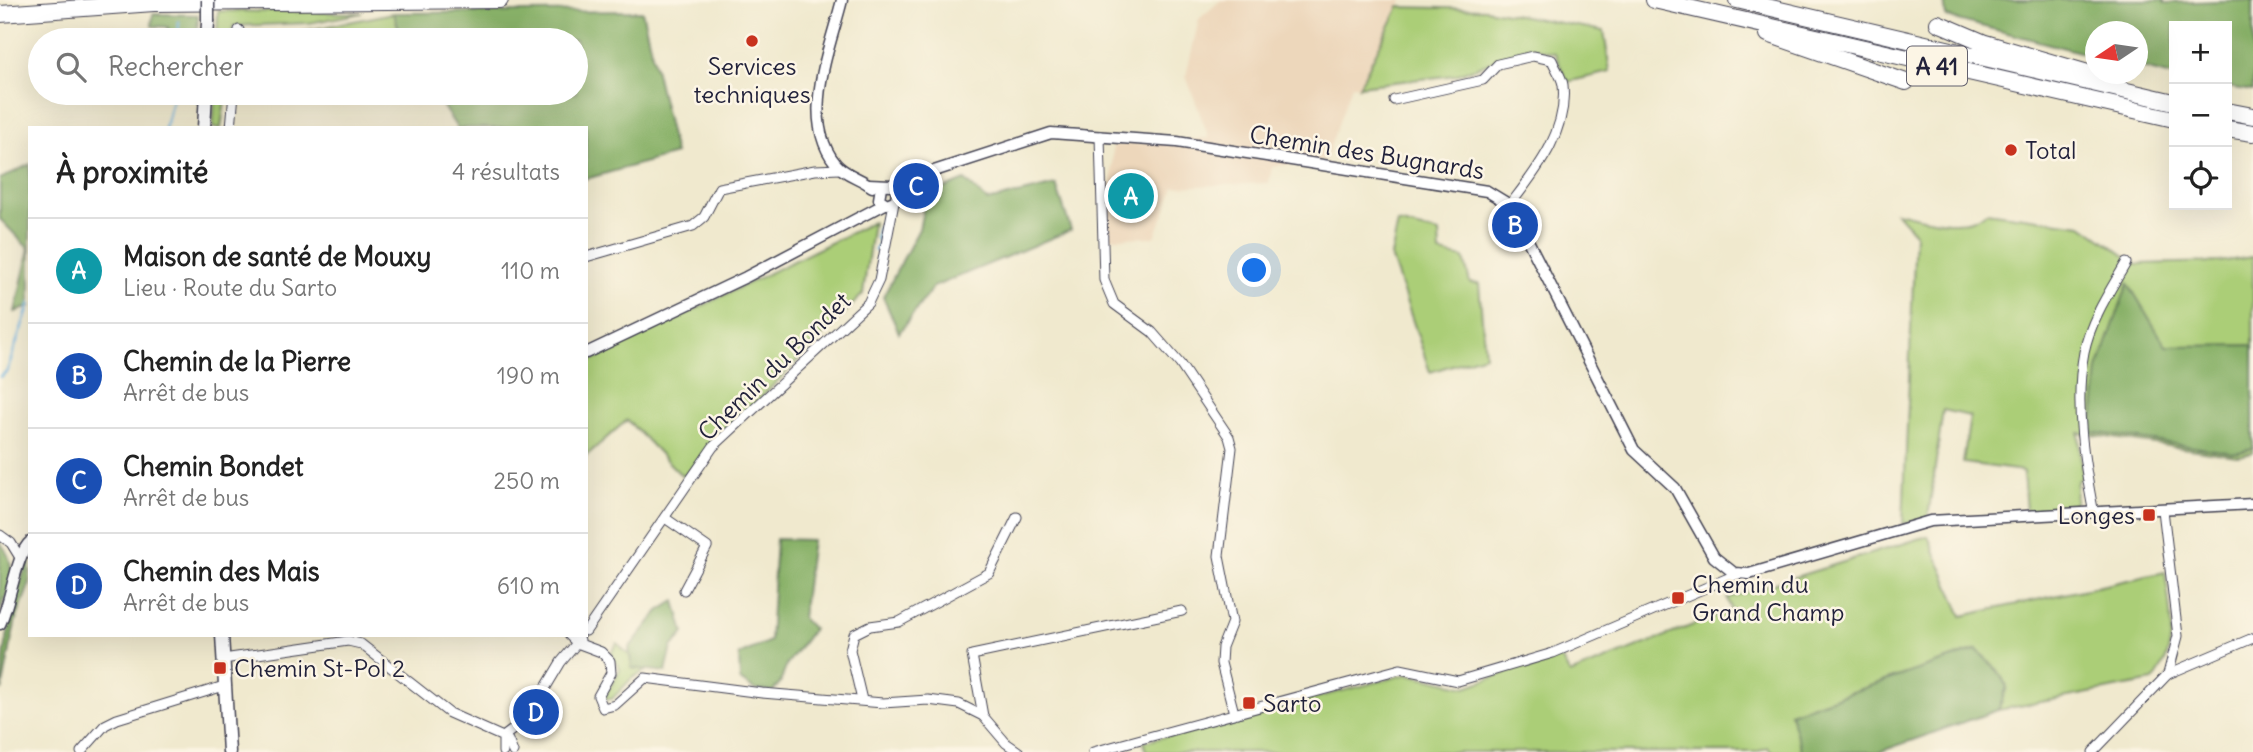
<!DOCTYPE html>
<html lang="fr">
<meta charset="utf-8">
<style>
body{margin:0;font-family:Delius,sans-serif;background:#f2f2f2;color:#222}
.controls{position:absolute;right:21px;top:21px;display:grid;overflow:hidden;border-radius:0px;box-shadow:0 7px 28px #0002}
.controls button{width:63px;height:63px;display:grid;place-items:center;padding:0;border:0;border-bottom:2px solid #e0e0e0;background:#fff;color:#222;font:35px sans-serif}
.compass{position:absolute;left:2085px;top:21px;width:63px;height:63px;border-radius:50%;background:#fff;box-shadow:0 7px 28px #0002;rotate:257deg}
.you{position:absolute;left:1255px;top:271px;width:24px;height:24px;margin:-18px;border:5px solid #fff;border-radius:50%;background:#1a73e8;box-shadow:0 0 0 10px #1a73e833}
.badge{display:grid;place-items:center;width:46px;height:46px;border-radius:50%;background:#c8321e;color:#fff;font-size:23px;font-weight:700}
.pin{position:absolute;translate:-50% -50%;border:4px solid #fff;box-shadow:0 2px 7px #0006}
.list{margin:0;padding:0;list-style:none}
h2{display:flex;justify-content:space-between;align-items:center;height:91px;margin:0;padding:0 28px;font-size:30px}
h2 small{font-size:23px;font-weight:400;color:#767676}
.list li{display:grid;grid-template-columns:46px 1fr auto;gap:21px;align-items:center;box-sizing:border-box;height:105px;padding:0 28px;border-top:2px solid #e0e0e0}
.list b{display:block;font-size:26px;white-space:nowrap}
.list p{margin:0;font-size:23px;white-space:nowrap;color:#767676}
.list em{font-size:23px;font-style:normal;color:#767676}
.icon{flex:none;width:38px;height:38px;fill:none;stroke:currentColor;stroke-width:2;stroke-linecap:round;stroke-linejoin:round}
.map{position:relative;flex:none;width:2253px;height:752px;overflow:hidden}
.search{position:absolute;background:#fff;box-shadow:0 7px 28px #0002;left:28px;top:28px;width:560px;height:77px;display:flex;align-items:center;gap:18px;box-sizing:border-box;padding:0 24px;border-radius:38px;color:#767676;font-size:26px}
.panel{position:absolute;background:#fff;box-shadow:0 7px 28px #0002;left:28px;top:126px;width:560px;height:511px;border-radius:0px}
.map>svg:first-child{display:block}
</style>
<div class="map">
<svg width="2253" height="752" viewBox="0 0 2253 752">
<rect width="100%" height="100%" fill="#fcf5e5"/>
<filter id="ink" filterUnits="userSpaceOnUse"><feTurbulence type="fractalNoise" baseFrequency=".0143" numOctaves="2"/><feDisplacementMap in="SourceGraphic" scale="14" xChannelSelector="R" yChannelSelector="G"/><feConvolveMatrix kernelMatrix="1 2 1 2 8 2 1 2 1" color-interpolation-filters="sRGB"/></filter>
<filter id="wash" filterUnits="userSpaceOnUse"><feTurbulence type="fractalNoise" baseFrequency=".00686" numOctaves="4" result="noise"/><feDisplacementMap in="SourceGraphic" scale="28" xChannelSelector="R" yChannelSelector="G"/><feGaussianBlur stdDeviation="1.57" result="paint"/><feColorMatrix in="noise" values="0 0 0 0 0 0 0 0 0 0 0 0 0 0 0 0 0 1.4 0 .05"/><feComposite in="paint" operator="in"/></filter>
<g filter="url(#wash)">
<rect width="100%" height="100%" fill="#f0e9ce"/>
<path fill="#edd7bb" d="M1221,0H1403L1359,86L1352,85L1325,161L1272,166L1269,183L1174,187L1155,237L1109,238L1113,146L1209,138L1186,76L1199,19Z"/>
<g fill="#abce77" stroke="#667859" stroke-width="2">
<path d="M1399,7L1486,9L1604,31L1610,72L1567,82L1555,53L1529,47L1456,75L1359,86Z"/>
<path d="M218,11L362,13L309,23L233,26L231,40H217Z"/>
<path d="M394,13L402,40H259Z"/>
<path d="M215,93H226L221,128H213Z"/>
<path d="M1896,212C1923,217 1964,232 1986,212L2082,225L2137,264L2219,262L2253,257V453L2237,456L2079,433L2082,477L2077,481L2074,511L2026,512L2023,471L1963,463L1970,416L1943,410L1928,518L1903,524L1915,233Z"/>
<path d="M873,222L863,294L683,477L627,420L586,456V363Z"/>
<path d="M1398,223L1439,233L1440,253L1464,258L1470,283L1479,284L1485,355L1430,372L1391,256Z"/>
<path d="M1928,536L1962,616L2165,572C2170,612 2180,648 2153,681L1998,710L2007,687L1998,670L1977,650L1790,713L1802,752H1771L1768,747L1757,752H1146L1144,742L1408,674L1466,687L1559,654L1570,674L1731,610L1727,598Z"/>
<path d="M617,643L630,656L632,668L647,670L632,678L612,699H607L605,695L620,670L611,653Z"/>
</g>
<g fill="#88b168" stroke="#556a52" stroke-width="2">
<path d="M1944,0H2164V3L2253,0V91L2227,87V26H2174V77L2138,67V32H2096L2095,56L1946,17Z"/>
<path d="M642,11L675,154L586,179V128H457L434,93H576V40H402L394,13Z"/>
<path d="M153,14L198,15L197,40H169L168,27L152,26Z"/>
<path d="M30,164V307L15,312L29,249L0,219V179Z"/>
<path d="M965,180L987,201L1056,185L1071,230L933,287L899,333L883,297L919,229L926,196Z"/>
<path d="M2128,283L2166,346L2253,345V449L2235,453L2092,432L2098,369Z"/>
<path d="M776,539L812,540L802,618L813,629L787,664L780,683L773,691L755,690L740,680L739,655L770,641Z"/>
<path d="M0,542C20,568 9,584 0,612Z"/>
<path d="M30,553V583L15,623L2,691C0,653 17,591 30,553Z"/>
<path d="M675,601L684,633L672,647L666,672L632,668L629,648L659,611Z"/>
<path d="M1977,650L1998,671L2007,687L1998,710L1879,752H1802L1790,713Z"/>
</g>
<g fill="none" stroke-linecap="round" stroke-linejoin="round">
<g stroke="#6ab2e2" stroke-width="2.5">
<path d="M178,40L179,21"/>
<path d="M165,128L174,93"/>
<path d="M875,250L879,244L876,236L880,223"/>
<path d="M0,377L7,371L30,303"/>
</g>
</g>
</g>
<g filter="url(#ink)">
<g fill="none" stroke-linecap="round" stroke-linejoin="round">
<g stroke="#414051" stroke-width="11">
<g id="minor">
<path d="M238,40L239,30"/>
<path d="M1394,100L1483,80L1498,64L1533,56L1552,60C1555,68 1562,77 1563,85C1568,132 1536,171 1510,205"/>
<path d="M231,128L234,93"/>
<path d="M1100,136L1104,280L1114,304L1152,332L1180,364L1229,437L1232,448L1219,556L1232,622L1222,647L1221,663L1234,713"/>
<path d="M586,257L693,226L704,217L719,188L815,170L840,169"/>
<path d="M2163,510L2178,636L2168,674"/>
<path d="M2094,514C2084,463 2074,404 2084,352C2091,319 2110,291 2126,263"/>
<path d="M665,518L707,547L684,590"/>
<path d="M0,535L11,543L19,556"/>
<path d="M586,631L713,447L868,303L879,280L894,203"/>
<path d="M569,635L577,643L580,640"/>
<path d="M223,659L348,641L361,644L449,713L503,737V752"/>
<path d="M862,700L850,650L854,634L870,626L899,622L989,573L1017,517"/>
<path d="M983,716L972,655L1182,611"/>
<path d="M81,752L105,725L117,719L224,686"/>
<path d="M513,752L508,740L503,737L527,719L561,662L577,643L601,652L610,661L611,673L598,696L603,708L615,705L645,678L762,693L883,703L928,700L959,704L983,716L1006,743L1019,752"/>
<path d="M1093,752L1400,669L1458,681L1553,653L1740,573"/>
<path d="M2093,752L2168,674L2253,638"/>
</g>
</g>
<g stroke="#414051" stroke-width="13">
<g id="tertiary">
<path d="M842,0C830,49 799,119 836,164C845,175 861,178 872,187"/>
<path d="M868,184L891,185L1051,133L1177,142L1487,191L1510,205L1634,450L1675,488L1714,557L1734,573L1749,574L1930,521L2253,504"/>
<path d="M881,187L879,199L887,204L896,200L897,190"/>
<path d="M586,353L746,277L885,204"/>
<path d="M0,624C10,604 17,552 30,542"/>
</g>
</g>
<g stroke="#414051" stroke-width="15">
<g id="secondary">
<path d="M207,40L208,22"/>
<path d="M204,128L206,93"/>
<path d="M222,635L229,752"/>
</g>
</g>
<g stroke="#414051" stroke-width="18">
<g id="motorway">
<path d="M1654,0L2174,119"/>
<path d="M1737,0L2174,102"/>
<path d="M0,14L154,3L500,0"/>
<path d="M1938,23L1985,43L2098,76"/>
<path d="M1768,34L1906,82"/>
<path d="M2227,111L2253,116"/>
<path d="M2227,129L2253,133"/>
</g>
</g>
<use href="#minor" stroke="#fff" stroke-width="9"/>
<use href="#tertiary" stroke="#fff" stroke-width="10"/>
<use href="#secondary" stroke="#fff" stroke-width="12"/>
<use href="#motorway" stroke="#fff" stroke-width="16"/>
<g stroke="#414051" stroke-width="15" stroke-linecap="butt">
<path id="secondary-bridge" d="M208,0V22"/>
</g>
<use href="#secondary-bridge" stroke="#fff" stroke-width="12"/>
</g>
</g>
<g fill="#c8321e" stroke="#fcf5e5" stroke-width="2.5">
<circle cx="752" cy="41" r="7"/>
<circle cx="2011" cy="150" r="7"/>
<rect x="2142" y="508" width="14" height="14" rx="3.5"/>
<rect x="1671" y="591" width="14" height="14" rx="3.5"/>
<rect x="213" y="661" width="14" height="14" rx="3.5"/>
<rect x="1242" y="696" width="14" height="14" rx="3.5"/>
</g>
<g text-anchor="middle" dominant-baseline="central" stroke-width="5" stroke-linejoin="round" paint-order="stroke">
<rect fill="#fcf5e5" stroke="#63616e" stroke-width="2" x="1907" y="46.5" width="60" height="39" rx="5"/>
<g font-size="23" font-weight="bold" fill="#22223b">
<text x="1937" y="66">A 41</text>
</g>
<g font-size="24" fill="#22223b" stroke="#fcf5e5" text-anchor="start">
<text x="752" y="66" text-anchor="middle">Services<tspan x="752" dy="28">techniques</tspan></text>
<text x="2025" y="150">Total</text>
<text x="2135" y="515" text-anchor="end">Longes</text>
<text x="1692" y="584">Chemin du<tspan x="1692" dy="28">Grand Champ</tspan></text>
<text x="234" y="668">Chemin St-Pol 2</text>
<text x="1263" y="703">Sarto</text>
</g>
<g font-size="24" fill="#22223b" stroke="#fcf5e5">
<text transform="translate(1367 152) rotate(9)">Chemin des Bugnards</text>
<text transform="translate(774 366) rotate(-44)">Chemin du Bondet</text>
</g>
</g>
</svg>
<div class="controls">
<button>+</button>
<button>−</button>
<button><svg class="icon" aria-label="locate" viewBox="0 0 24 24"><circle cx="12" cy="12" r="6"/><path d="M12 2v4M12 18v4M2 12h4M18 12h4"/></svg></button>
</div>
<svg class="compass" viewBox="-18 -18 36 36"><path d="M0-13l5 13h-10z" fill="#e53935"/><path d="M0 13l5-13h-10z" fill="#767676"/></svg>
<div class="you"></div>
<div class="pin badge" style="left:1131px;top:196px;background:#0f9aa8">A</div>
<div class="pin badge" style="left:1515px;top:225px;background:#1a4fb4">B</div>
<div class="pin badge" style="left:916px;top:186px;background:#1a4fb4">C</div>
<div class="pin badge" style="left:536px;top:712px;background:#1a4fb4">D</div>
<div class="search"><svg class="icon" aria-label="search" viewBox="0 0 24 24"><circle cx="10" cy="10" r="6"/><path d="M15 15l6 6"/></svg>Rechercher</div>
<section class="panel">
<h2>À proximité<small>4 résultats</small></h2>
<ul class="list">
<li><span class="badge" style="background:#0f9aa8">A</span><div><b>Maison de santé de Mouxy</b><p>Lieu · Route du Sarto</p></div><em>110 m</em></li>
<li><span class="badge" style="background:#1a4fb4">B</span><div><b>Chemin de la Pierre</b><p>Arrêt de bus</p></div><em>190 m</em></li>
<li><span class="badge" style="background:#1a4fb4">C</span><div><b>Chemin Bondet</b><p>Arrêt de bus</p></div><em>250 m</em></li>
<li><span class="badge" style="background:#1a4fb4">D</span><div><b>Chemin des Mais</b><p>Arrêt de bus</p></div><em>610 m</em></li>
</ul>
</section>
</div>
